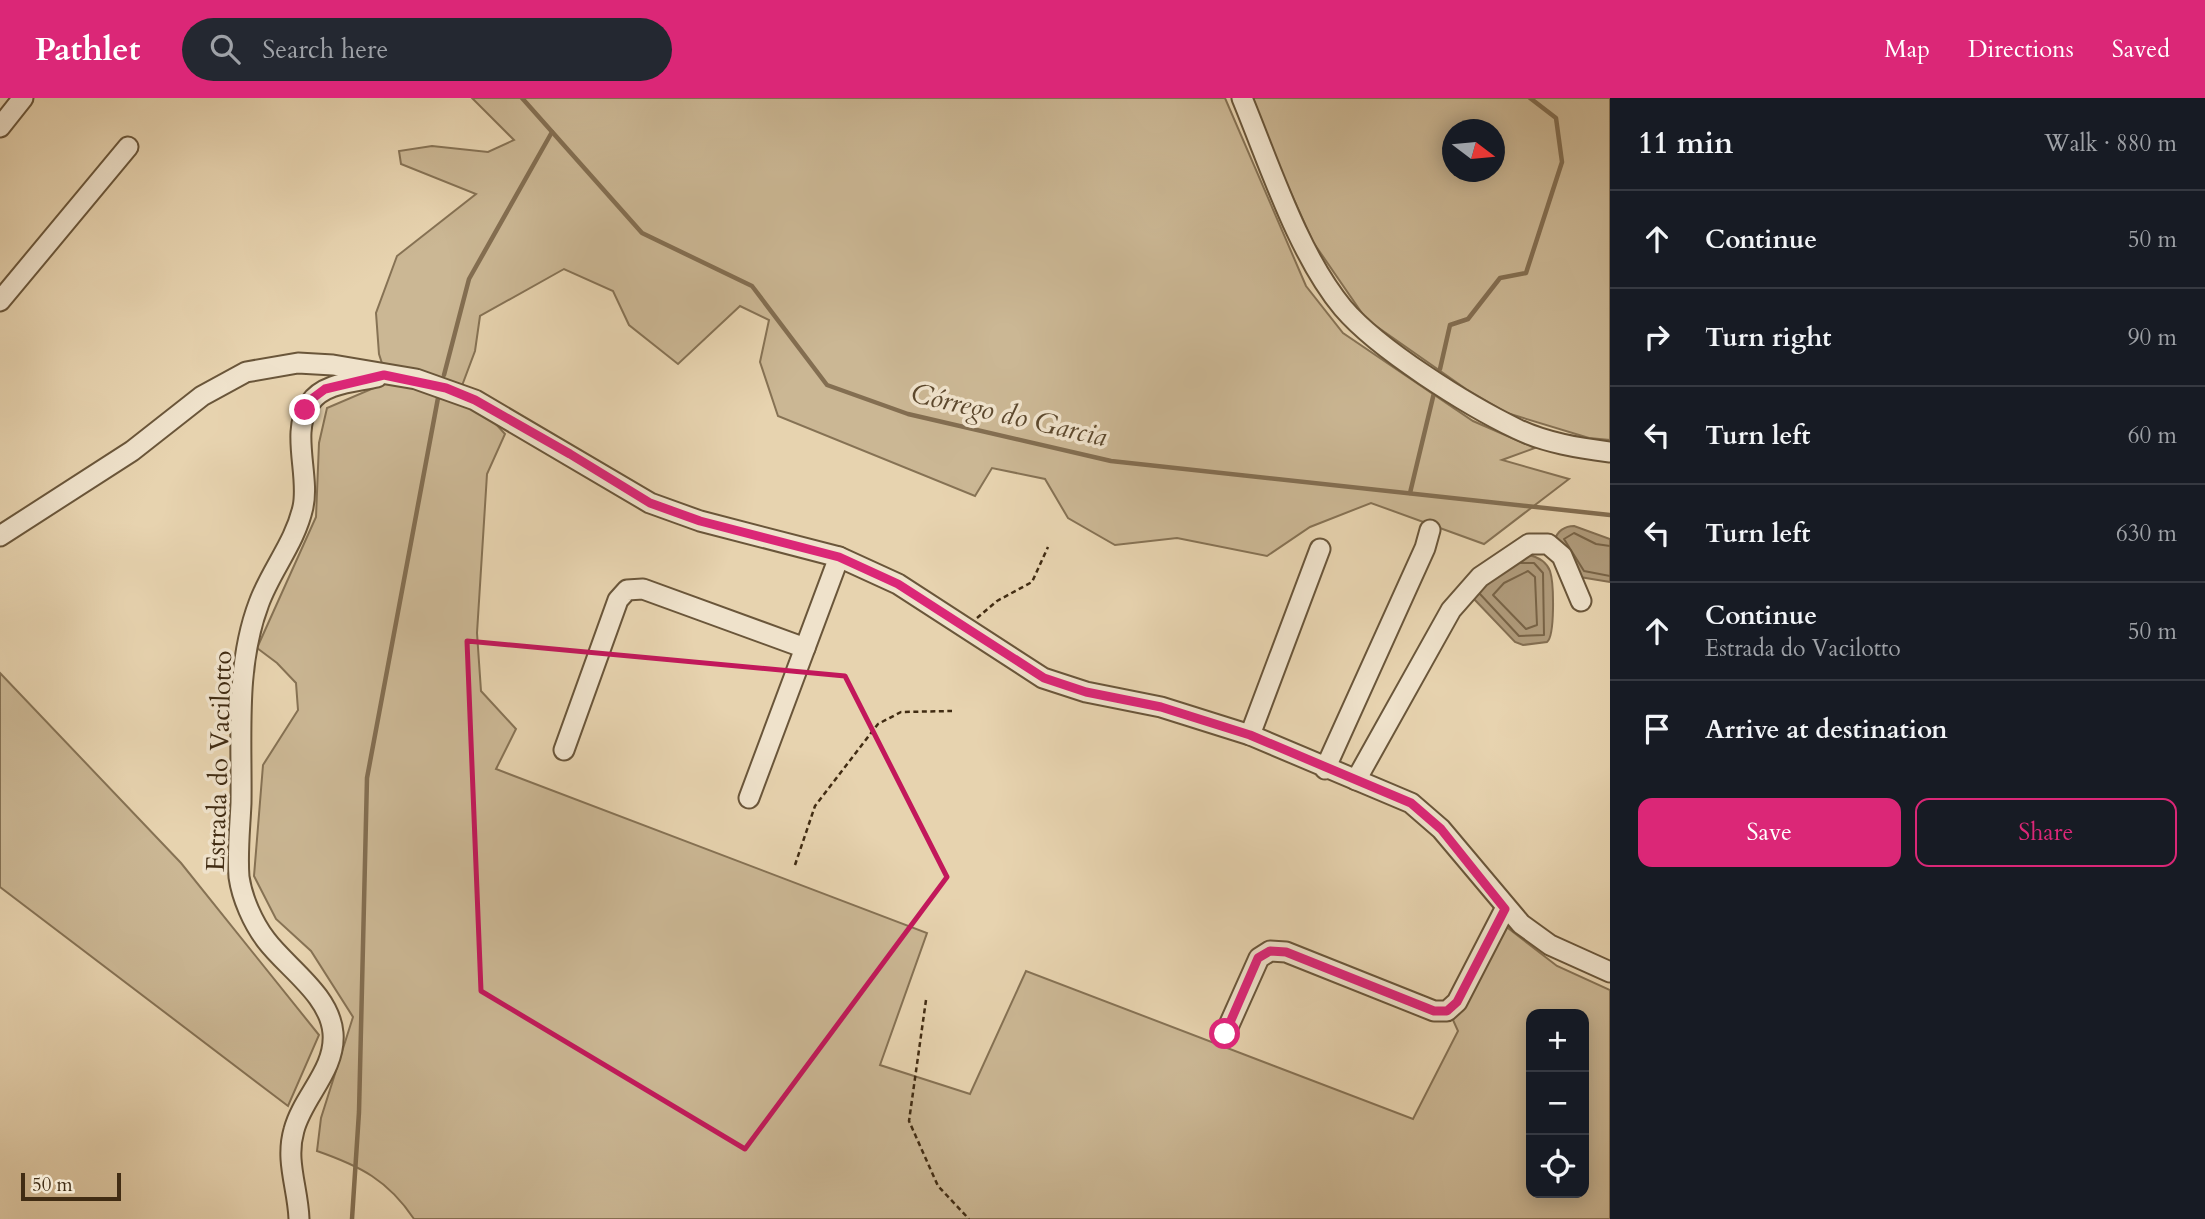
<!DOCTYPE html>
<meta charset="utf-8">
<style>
body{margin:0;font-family:Cardo,serif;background:#242831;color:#f1f3f6}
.controls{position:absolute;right:21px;bottom:21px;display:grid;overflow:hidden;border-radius:14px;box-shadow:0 4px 18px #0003}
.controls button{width:63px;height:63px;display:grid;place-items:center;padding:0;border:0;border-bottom:2px solid #363941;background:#171b24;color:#f1f3f6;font:35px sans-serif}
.compass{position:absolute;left:1442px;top:21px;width:63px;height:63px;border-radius:50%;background:#171b24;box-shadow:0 4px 18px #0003;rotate:106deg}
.scale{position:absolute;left:21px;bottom:18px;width:100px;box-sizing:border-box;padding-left:7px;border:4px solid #412c13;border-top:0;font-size:19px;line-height:24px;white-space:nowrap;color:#412c13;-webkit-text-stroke:5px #efe2cb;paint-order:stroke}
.stop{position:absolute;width:21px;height:21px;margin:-16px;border:5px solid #db2777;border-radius:50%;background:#fff}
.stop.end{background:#db2777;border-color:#fff;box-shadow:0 2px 7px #0008}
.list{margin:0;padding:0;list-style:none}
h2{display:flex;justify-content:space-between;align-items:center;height:91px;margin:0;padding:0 28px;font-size:30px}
h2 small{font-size:23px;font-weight:400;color:#9ea1a6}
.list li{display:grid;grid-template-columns:46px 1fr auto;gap:21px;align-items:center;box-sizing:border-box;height:98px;padding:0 28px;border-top:2px solid #363941}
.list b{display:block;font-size:26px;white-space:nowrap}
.list p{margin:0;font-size:23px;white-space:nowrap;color:#9ea1a6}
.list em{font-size:23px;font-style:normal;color:#9ea1a6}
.actions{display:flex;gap:14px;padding:21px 28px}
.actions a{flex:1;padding:16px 0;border:2px solid #db2777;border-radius:14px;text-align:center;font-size:24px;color:#db2777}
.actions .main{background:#db2777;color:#fff}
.icon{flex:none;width:38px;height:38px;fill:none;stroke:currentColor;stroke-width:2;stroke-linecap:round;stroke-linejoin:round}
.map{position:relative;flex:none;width:1610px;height:1121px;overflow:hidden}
header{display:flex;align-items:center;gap:42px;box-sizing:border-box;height:98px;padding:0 35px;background:#db2777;color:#fff}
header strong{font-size:33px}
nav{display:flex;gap:38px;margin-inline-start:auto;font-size:24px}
.search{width:490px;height:63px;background:#242831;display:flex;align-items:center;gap:18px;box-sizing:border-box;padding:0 24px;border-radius:38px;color:#9ea1a6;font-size:26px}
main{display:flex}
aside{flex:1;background:#171b24}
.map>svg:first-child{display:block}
</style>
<header>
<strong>Pathlet</strong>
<div class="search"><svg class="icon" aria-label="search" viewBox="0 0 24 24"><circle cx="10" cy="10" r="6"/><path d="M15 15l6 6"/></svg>Search here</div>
<nav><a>Map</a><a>Directions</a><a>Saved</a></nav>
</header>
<main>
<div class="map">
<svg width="1610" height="1121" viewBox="0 0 1610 1121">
<rect width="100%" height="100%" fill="#e7d3af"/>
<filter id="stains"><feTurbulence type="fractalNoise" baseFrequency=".00286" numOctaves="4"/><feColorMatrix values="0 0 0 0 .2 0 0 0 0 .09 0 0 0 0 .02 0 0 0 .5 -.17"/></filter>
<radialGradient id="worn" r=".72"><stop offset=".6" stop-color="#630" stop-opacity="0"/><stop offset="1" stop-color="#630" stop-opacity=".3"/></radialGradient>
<g fill="#cbb794" stroke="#867254" stroke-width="2" fill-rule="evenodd">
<path d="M472,0H1225L1306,188L1343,235L1473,323L1535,350L1502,362L1569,381L1484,446L1371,405L1310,429L1267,458L1177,440L1115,447L1068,420L1045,381L992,370L975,398L778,318L760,264L769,222L740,208L678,266L629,227L613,193L564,171L480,218L475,253L457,301L485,314L505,336L487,376L477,535L481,593L516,631L496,671L927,835L880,967L970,996L1026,873L1413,1021L1458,933L1453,922L1504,827L1557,868L1610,892V1121H414C388,1082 360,1068 317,1053L321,1020L353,919L311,853L276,821L254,778L263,667L298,612L296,585L277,565L257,550L316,419L319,345L327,310L388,284L379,256L376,215L397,158L476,96L401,66L399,53L432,48L488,54L514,42ZM1531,916H1584V1095H1531Z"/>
<path d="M1253,0H1610V342L1589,340L1507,315L1466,291L1366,221L1313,144L1272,53ZM1452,32H1494V74H1452Z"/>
<path d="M0,575L181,765L319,937L288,1008L0,789Z"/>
</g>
<g fill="#af9a7a" stroke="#836e51" stroke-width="2">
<path d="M1574,428L1610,441V484L1580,479L1555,442C1557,433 1565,428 1574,428Z"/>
<path d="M1529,457C1538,459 1546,463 1550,473C1554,485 1555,538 1547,544L1523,547L1515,544L1474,501V491Z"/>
</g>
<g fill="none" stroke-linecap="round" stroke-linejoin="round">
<g stroke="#786346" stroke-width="2">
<path d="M1610,448L1596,446L1574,435L1564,441L1584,473L1610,478"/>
<path d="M1528,473L1535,479L1537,527L1526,531L1493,497L1504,485Z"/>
<path d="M1480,496L1519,538L1544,537L1543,475L1534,465H1521"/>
</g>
<g stroke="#836e51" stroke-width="4.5">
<path d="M522,0L642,135L752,188L827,287L908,316L1111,363L1610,417"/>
<path d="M1440,271L1450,227L1468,221L1500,180L1526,175L1562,64L1556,20L1530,0"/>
<path d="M444,277L469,181L552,34"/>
<path d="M1410,395L1434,295"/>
<path d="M352,1121L359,1014L367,680L438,300"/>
</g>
<g stroke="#6a563a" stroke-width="23">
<g id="minor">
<path d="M1242,0C1269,65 1298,156 1343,210C1379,252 1467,307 1517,331C1546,345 1579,350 1610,354"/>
<path d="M0,29L23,0"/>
<path d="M0,203L128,49"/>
<path d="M0,438L132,353L202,298L246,274L298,265L333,267L416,281L475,302L650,405L700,423L839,459L898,486L1043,580L1086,594L1161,609L1250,637L1411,705L1441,731L1521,826L1550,847L1610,874"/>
<path d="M1250,637L1320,451"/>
<path d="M564,652L618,502L627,492L643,491L805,550"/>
<path d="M1325,671L1425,450L1430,432"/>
<path d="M1356,682L1451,512L1480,479L1529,446H1548L1562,458L1581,503"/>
<path d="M749,700L839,459"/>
<path d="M1225,936L1259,860L1270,853L1286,854L1434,913H1447L1457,904L1505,811"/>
<path d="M299,1121C298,1090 285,1063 294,1032C303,998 336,972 333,935C330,897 287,870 266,842C253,825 242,800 239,779C237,755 240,729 241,705C242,638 235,568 259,505C271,472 295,445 303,409C310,377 290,334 310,305C323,285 354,284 377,279"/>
</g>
</g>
<g stroke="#412c13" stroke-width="2.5" stroke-dasharray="5 3.5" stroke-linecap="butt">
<path d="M977,520L997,503L1032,484L1048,449"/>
<path d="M795,767L815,708L878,626L901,614L952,613"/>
<path d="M926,902L909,1023L938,1088L969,1121"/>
</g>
<use href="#minor" stroke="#efe2cb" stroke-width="19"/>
</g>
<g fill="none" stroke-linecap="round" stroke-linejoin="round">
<path stroke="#db2777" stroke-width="9" d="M305,312L313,300L325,291L384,277L446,290L475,302L570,356L650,405L700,423L839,459L898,486L1044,580L1086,594L1161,609L1250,637L1411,705L1441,731L1505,811L1457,904L1447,913H1434L1286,854L1270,853L1258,860L1225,936"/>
</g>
<path fill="none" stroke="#c2185b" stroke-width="5" stroke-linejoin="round" d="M467,543L845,578L947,779L745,1051L481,893Z"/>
<g text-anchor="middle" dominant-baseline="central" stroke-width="7" stroke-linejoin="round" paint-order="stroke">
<g font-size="26" fill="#412c13" stroke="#efe2cb">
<text transform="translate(219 663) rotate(-88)">Estrada do Vacilotto</text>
</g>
<g font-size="28" font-style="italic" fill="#5c482d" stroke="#efe2cb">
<text transform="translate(1009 317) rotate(13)">Córrego do Garcia</text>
</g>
</g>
<rect width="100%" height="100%" filter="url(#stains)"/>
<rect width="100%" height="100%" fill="url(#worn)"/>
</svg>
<div class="controls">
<button>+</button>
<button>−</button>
<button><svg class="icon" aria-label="locate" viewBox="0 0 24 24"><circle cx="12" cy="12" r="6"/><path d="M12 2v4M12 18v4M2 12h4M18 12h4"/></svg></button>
</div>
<svg class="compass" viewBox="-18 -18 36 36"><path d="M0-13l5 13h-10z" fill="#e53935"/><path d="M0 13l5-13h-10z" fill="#9ea1a6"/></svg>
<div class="scale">50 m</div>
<div class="stop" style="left:1225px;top:936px"></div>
<div class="stop end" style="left:305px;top:312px"></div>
</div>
<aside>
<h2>11 min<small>Walk · 880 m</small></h2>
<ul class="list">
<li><svg class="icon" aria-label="ahead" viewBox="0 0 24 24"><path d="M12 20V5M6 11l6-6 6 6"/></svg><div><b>Continue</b></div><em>50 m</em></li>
<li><svg class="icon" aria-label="right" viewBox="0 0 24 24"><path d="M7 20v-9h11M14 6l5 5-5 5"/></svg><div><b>Turn right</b></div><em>90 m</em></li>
<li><svg class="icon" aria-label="left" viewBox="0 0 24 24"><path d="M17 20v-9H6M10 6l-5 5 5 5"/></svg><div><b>Turn left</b></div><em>60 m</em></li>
<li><svg class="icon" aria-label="left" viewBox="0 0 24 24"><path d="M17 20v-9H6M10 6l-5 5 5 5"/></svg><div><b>Turn left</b></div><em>630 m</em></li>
<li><svg class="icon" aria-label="ahead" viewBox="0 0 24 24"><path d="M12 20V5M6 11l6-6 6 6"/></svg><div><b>Continue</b><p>Estrada do Vacilotto</p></div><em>50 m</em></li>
<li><svg class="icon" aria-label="arrive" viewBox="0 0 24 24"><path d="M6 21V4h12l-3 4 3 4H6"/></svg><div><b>Arrive at destination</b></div></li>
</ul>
<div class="actions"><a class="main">Save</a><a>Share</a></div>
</aside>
</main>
